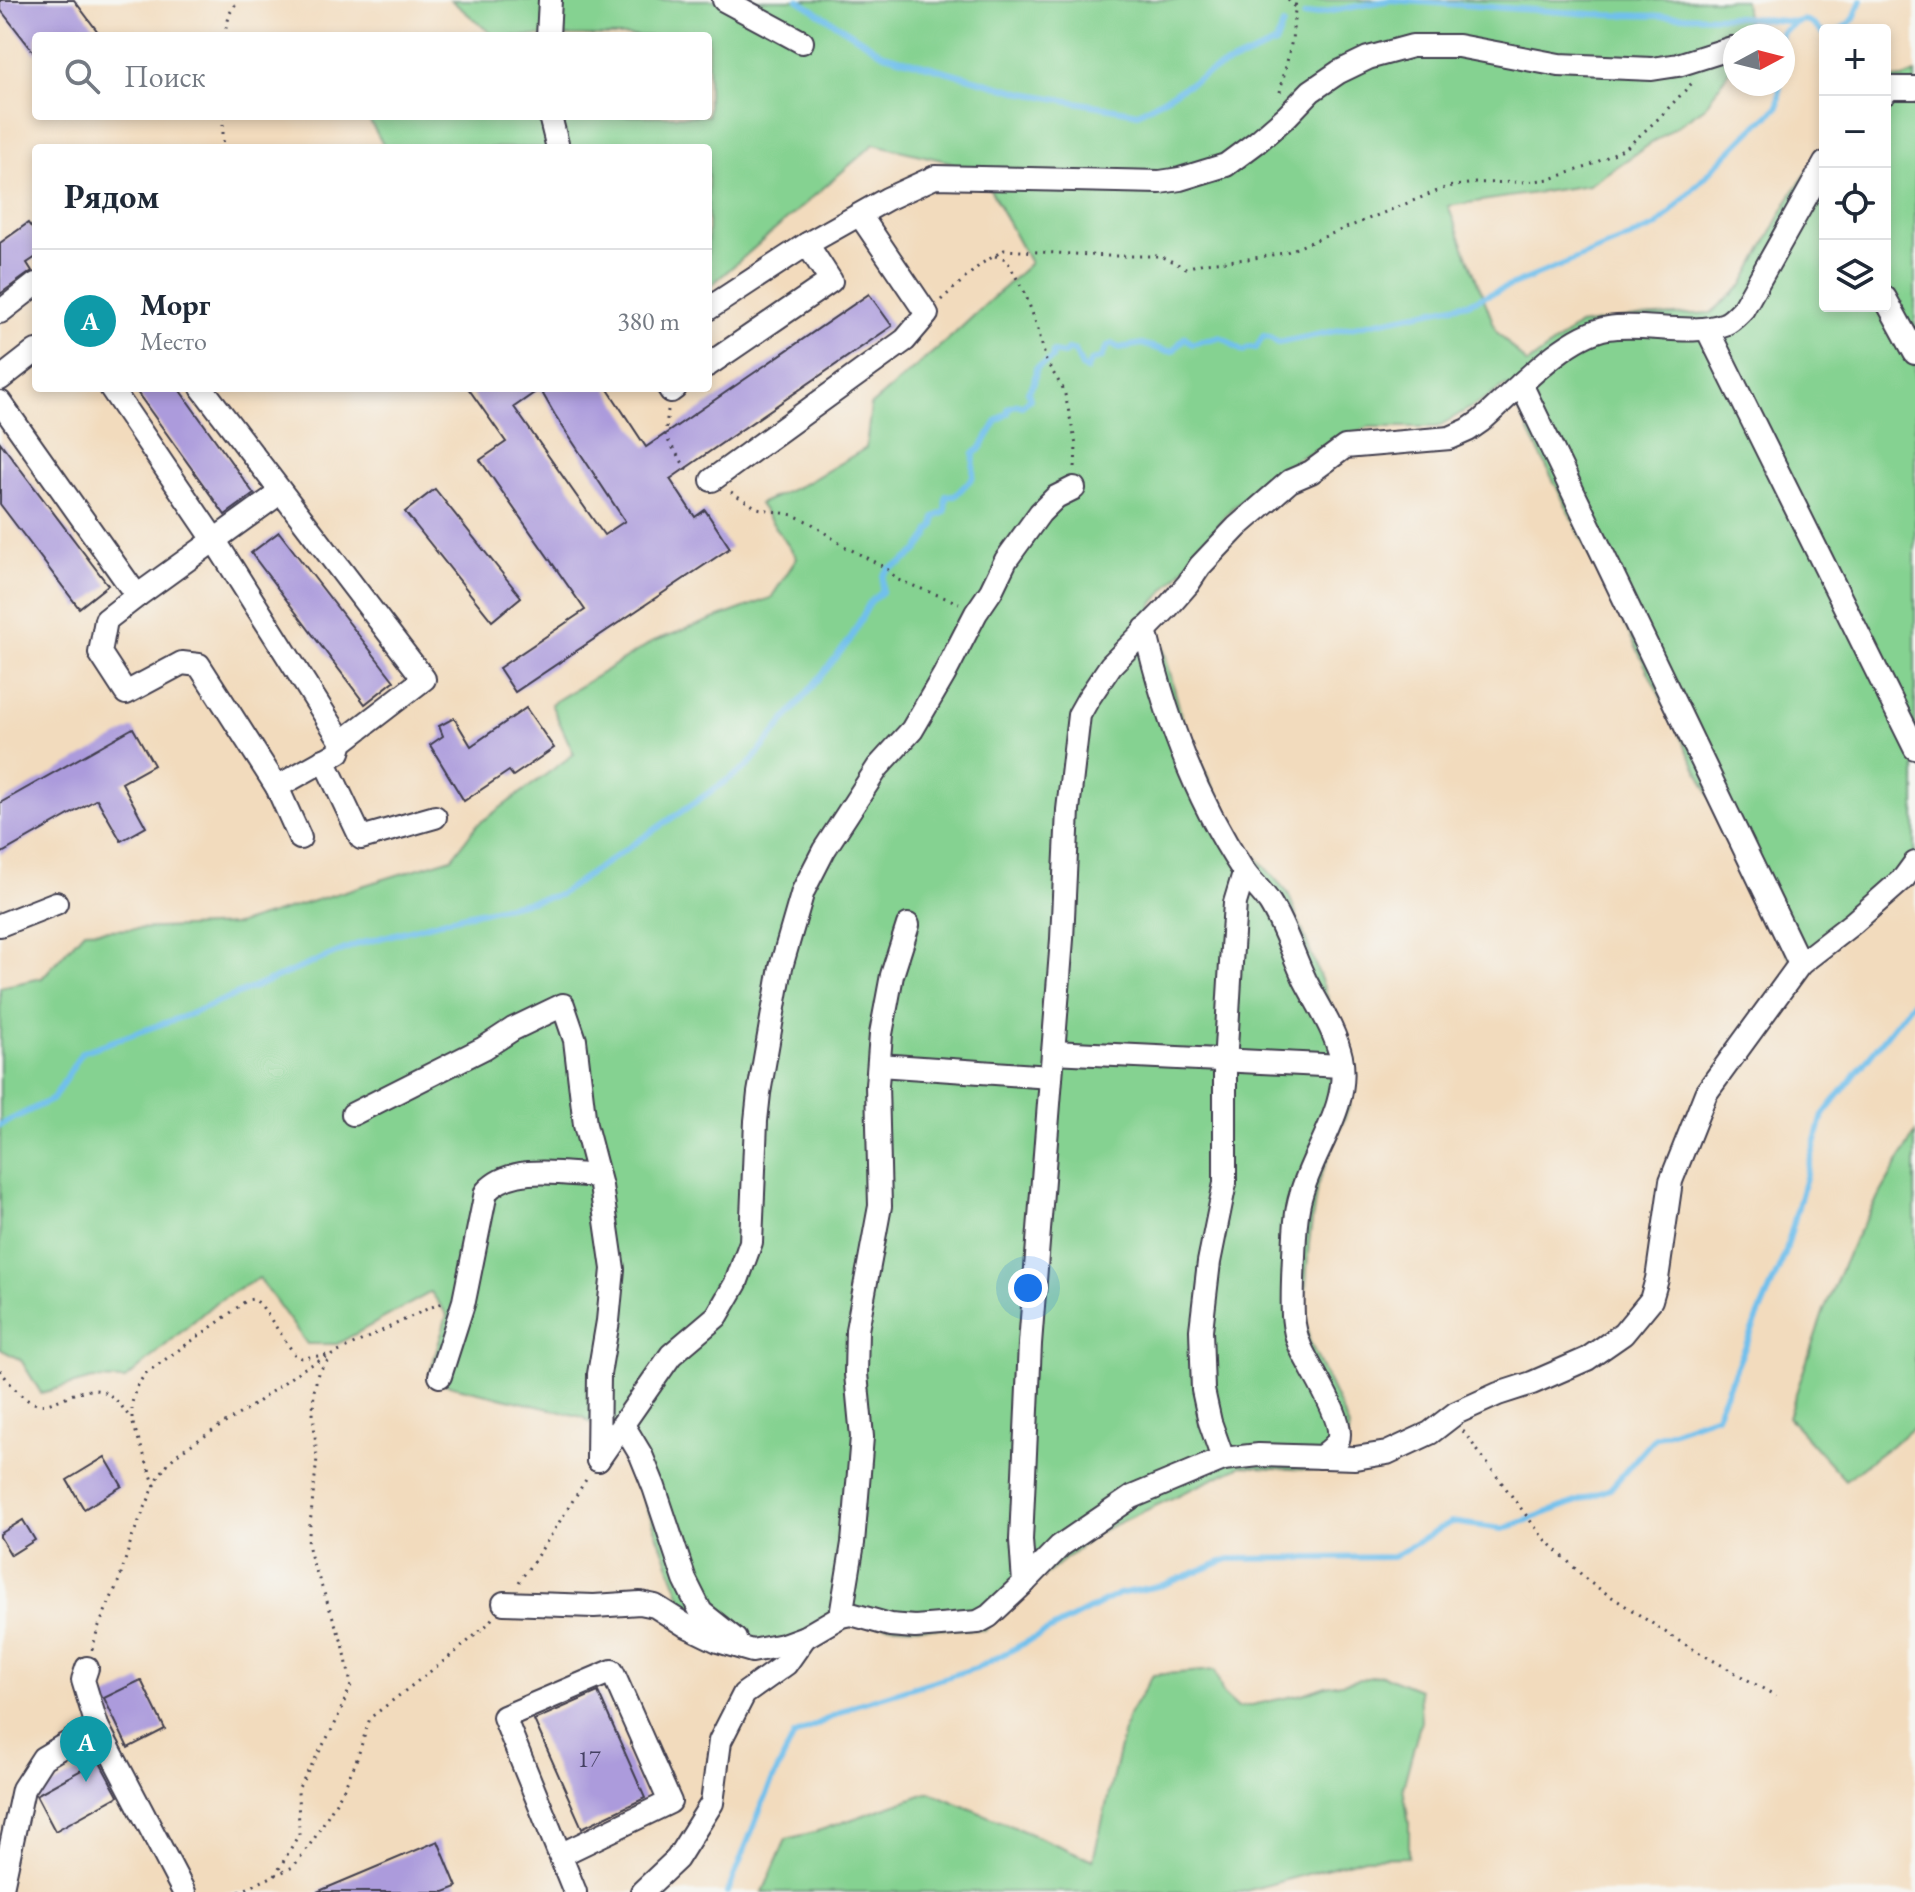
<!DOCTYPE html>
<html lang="ru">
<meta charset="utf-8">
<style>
body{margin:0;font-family:"EB Garamond",serif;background:#f6f6f7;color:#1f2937}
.controls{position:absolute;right:24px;top:24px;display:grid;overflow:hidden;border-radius:8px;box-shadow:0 4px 12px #0003}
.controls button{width:72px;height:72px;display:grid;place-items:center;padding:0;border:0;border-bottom:2px solid #e0e1e3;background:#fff;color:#1f2937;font:40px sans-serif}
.compass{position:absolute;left:1723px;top:24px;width:72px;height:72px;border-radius:50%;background:#fff;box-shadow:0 4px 12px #0003;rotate:83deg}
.you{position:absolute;left:1028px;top:1288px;width:28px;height:28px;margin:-20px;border:6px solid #fff;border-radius:50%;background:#1a73e8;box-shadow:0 0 0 12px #1a73e833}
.badge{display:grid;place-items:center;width:52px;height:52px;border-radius:50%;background:#2563eb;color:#fff;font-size:26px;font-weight:700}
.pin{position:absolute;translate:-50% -66px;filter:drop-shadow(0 2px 4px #0008)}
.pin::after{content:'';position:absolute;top:42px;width:28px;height:24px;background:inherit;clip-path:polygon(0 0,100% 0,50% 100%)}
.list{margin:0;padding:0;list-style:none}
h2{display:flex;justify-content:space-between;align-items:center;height:104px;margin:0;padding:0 32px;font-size:34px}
h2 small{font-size:26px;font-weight:400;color:#747a83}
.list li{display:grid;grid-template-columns:52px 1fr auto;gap:24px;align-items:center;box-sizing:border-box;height:144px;padding:0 32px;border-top:2px solid #e0e1e3}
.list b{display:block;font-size:30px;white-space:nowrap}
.list p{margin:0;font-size:26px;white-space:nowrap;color:#747a83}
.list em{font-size:26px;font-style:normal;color:#747a83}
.icon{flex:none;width:44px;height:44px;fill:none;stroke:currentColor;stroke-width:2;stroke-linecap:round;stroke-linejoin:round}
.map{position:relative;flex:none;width:1915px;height:1892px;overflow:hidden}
.search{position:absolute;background:#fff;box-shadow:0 4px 12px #0003;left:32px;top:32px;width:680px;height:88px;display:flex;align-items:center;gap:20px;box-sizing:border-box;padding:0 28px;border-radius:8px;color:#747a83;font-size:30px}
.panel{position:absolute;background:#fff;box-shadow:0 4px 12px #0003;left:32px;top:144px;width:680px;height:248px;border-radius:8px}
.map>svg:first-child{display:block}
</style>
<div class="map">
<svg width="1915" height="1892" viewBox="0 0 1915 1892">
<rect width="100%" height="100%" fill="#f6f6f2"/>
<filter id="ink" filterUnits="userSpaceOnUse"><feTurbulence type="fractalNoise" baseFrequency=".0125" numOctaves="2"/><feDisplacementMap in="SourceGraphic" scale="16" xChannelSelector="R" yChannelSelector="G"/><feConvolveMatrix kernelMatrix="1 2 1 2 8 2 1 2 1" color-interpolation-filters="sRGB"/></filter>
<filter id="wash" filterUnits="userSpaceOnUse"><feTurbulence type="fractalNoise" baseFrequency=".006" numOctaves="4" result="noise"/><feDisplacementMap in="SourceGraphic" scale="32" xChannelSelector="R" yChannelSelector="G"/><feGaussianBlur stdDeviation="1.8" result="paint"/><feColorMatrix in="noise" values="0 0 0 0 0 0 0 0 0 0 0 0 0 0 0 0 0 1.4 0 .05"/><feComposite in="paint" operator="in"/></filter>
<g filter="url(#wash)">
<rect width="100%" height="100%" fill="#f2dbbd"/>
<g fill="#85d291" stroke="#547a66" stroke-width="2">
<path d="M451,0H1744L1748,36H1735V62L1704,108L1589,185L1448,206L1497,332L1527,364L1579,325L1637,317L1711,313L1743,285L1794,190L1825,150V306H1885V80L1903,78L1915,73V872L1799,976L1506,385L1482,401L1437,427H1368L1298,458L1232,508L1191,560L1152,605L1186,733L1238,837L1288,893L1350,1056L1349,1107L1317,1186L1309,1242L1304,1311L1309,1340L1349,1427L1342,1472L1241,1466L1099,1532L1020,1595L985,1630L854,1624L808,1645L740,1656L684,1605L624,1447L583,1417L428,1380L447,1315L431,1292L337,1344H307L259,1278L216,1302L125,1380L92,1379L41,1393L21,1360L0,1349V987L42,978L84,931L236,925L452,858L477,825L574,754L551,704L654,641L771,598L797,558L759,504L806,483L866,448L871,405L952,336L1030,263L990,189L950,162L874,144L708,288V148H385L367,116H708V36H494Z"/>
<path d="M1915,1133V1427L1845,1480L1788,1417L1824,1310L1853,1242Z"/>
<path d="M1215,1670L1223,1694L1238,1708L1303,1694L1326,1686L1382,1675L1419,1690L1421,1721L1403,1787L1409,1823V1857L1365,1858L1242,1892H763L786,1839L815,1832L930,1792L1093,1860L1127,1718L1153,1675Z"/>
</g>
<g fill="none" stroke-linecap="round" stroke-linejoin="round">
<g stroke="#71c0ec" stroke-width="6">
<path d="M798,0L884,54L1024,93L1138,113L1212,71L1275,44L1283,25"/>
<path d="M1304,16L1391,0L1607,15L1739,17L1796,22"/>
<path d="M1840,30L1854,19L1861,0"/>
<path d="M1781,36V33C1801,19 1804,13 1822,33H1825"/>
<path d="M0,1125L53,1099L82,1052L190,1014L355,945L461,916L559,895L748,766L850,640L870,602L882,592L883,576L888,569L902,563L918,550L928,536L930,530L934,526L935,517L945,512L946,496H955L973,477L974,453L980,449L997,421L1008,413V408L1018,404L1022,406L1030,399L1028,391L1034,383L1036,368L1052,359L1053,352L1064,354L1068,349L1075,351L1082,367L1086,370L1091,361L1101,358L1107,347L1112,344L1119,348L1142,344L1166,351H1173L1185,337L1192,344C1201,339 1211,341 1220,337C1230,340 1234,347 1243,351L1250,347L1256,348L1263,336L1270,337L1278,343L1468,303L1657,226L1747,134L1778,107L1780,84"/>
<path d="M728,1892L767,1792L794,1736L855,1705L979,1667L1119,1594L1163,1585L1229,1559L1393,1557L1451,1522L1503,1529L1610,1489L1655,1437L1716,1415L1785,1254L1823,1115L1915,999"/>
</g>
</g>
<g id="blocks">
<g fill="#ac9bdc" fill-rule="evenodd">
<path d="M0,0H74L101,36H36V55L0,9Z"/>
<path d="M28,223L36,234V257L27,263L32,271L0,294V243Z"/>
<path d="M869,294L892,326L670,479L695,517L705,510L730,548L515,692L499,668L585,610L480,460L506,442L468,388H607L646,447ZM540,389L555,415L625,521L604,535L514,407Z"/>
<path d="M134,388H178L254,494L225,515Z"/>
<path d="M0,442L108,585L79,608L0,504Z"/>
<path d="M435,489L521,597L492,621L405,512Z"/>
<path d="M279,532L394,681L365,704L251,553Z"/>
<path d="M526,708L554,748L513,776L509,771L464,801L430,745L443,736L439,726L454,718L471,746Z"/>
<path d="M133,728L154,765L122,783L146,827L121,841L97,799L0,854V803Z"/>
<path d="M105,1457L122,1486L84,1509L67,1480Z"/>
<path d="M23,1520L35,1540L11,1555L0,1537V1534Z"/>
<path d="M141,1680L165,1729L128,1748L104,1698Z"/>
<path d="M598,1692L645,1798L582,1828L534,1720Z"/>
<path d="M91,1746L118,1796L55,1831L36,1795L83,1769L76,1755Z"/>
<path d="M438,1841L457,1887L444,1892H317Z"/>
</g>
</g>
</g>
<g filter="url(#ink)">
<use href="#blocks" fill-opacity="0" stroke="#413e4e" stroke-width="2"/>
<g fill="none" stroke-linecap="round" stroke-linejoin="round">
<g stroke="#413e4e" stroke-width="26">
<g id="minor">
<path d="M724,0L802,42"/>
<path d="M548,36L550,0"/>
<path d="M1885,93L1890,88H1915"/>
<path d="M550,116L558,148"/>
<path d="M807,244L887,199L935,177L1160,182L1180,179L1226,165L1257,142L1287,116L1311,91L1339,72L1368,58L1412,46H1458L1559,65L1652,69L1678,65L1732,48"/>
<path d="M1885,298L1915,353"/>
<path d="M708,309L807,244L831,281L708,365"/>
<path d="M0,312L36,284"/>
<path d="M1707,329L1915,748"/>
<path d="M0,379L36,351"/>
<path d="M1521,384L1800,964"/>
<path d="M111,388L215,541L342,742"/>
<path d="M669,388L671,391L675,388"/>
<path d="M0,402L137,596L281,492"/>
<path d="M712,480L905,340L927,314L860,215"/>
<path d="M137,596L106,620L100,653L126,693L182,663L199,665L277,787L339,752L342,742L424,679L202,388"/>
<path d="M1145,629C1164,713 1195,798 1243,870C1251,882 1262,891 1270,903C1285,927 1293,955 1305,980C1318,1005 1335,1030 1341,1057C1351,1106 1313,1150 1301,1195C1295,1214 1295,1236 1294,1256C1293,1276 1292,1296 1293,1316C1294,1326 1296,1337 1300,1346C1308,1366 1346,1420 1338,1440C1335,1447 1327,1452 1321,1457"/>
<path d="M324,760L361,838L435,817"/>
<path d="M277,787L300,838"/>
<path d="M0,925L56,903"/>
<path d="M1053,1052L1342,1066"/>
<path d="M879,1065L1051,1077"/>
<path d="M353,1114L484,1048L513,1029L563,1005L575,1040L585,1125L601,1186L613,1269L608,1321L599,1374L598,1460"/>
<path d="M440,1376L464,1301L486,1192C512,1163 563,1174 598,1176"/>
<path d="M623,1425L641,1455L654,1487L685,1580L701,1612L735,1639"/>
<path d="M1223,1459L1259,1455L1355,1458L1387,1453L1430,1433L1456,1413L1498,1394L1532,1383L1587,1359L1623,1334L1651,1300L1657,1279L1671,1181L1706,1093L1800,964L1853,923L1904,878L1915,863"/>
<path d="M598,1460L671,1355L717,1316L736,1283L751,1242L756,1121L759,1093L781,967L803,891L824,850L878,767L912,730L944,675L976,613L991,591L1006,560L1040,513L1056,497L1074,488"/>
<path d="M1024,1583L1060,1546L1132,1497L1223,1459L1210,1422L1203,1390L1201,1330L1209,1262L1225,1183V1065L1231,963L1235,903L1244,873"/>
<path d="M504,1603L594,1606L640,1603L655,1606L685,1625L718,1641L752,1651L783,1645L805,1637L841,1616L851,1614L890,1625L915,1627L978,1622L989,1616L1024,1583L1021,1540L1030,1344L1062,939L1068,810L1079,715L1088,699L1111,665L1167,608L1188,584L1200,566L1237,527L1290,481L1311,472L1345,447L1450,438L1468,430L1481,421C1513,393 1565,335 1608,328C1644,322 1692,337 1725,324C1732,321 1738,314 1743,309L1825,163"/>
<path d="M841,1616L853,1543L862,1437L856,1374L857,1330L880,1206L877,1085L881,1034L892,975L908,925"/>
<path d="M87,1668L83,1680L97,1726"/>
<path d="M560,1855L670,1802L612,1671L504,1717L575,1892"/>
<path d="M0,1890L2,1888L23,1789L43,1758L97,1726L184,1892"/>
<path d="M642,1892L677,1859L712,1803L720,1741L744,1694L786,1664L805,1637"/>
</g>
</g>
<g stroke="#413e4e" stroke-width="3" stroke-dasharray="2 6" stroke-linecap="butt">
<path d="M1288,0L1295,7"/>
<path d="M224,36L230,13L238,0"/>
<path d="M1280,92L1292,40L1296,0"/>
<path d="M223,116V148"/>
<path d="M995,256L1006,259L1025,293L1038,329L1046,361L1064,390L1076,445L1075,469"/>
<path d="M941,300L981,264L1004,250L1108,256H1160L1186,268L1204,263L1248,259L1284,253L1447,187L1475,183L1526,182L1550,179L1587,167L1627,147L1659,118L1693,82"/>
<path d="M668,410L665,436L686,468L693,471"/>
<path d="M731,492L757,508L793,515L811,523L842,545L886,568L898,580L959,603"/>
<path d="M0,1370C9,1382 21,1400 37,1404C45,1406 54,1402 61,1399C95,1384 109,1386 130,1418"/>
<path d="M1463,1431L1541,1535L1589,1582L1679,1641L1776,1696"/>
<path d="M155,1486L132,1421V1403L136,1387L146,1373L220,1321L247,1300L254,1299L261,1305L295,1355L301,1358L328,1355"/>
<path d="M519,1582L548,1540L587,1478"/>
<path d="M92,1650L98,1628L120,1578L132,1537L159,1476L169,1462L181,1451L252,1406L301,1370L329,1356"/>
<path d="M275,1876L299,1834L298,1789L335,1724L351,1685L344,1648L312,1560L308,1544L317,1458L313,1413L314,1391L318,1373L332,1355L429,1308L443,1303"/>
<path d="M239,1892L293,1867L314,1839L343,1790L356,1762L370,1718L458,1650L488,1624L493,1617"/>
</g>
<use href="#minor" stroke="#fff" stroke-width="22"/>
</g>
</g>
<g text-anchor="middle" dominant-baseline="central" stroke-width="8" stroke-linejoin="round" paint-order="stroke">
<g font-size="24" fill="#444063">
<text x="589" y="1758">17</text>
</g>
</g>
</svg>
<div class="controls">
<button>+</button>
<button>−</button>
<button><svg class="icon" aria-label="locate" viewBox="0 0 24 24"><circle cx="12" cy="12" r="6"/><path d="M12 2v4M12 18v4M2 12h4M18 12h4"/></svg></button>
<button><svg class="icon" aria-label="layers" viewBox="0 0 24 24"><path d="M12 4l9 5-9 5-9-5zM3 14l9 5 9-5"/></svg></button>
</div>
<svg class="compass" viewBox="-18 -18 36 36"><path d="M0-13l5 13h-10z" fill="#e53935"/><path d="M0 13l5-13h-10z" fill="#747a83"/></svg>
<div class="you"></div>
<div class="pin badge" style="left:86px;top:1782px;background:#0f9aa8">A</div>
<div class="search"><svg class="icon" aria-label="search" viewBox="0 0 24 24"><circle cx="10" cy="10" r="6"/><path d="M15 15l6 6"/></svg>Поиск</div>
<section class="panel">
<h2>Рядом<small></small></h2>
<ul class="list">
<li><span class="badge" style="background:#0f9aa8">A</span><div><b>Морг</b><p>Место</p></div><em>380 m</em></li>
</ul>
</section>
</div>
